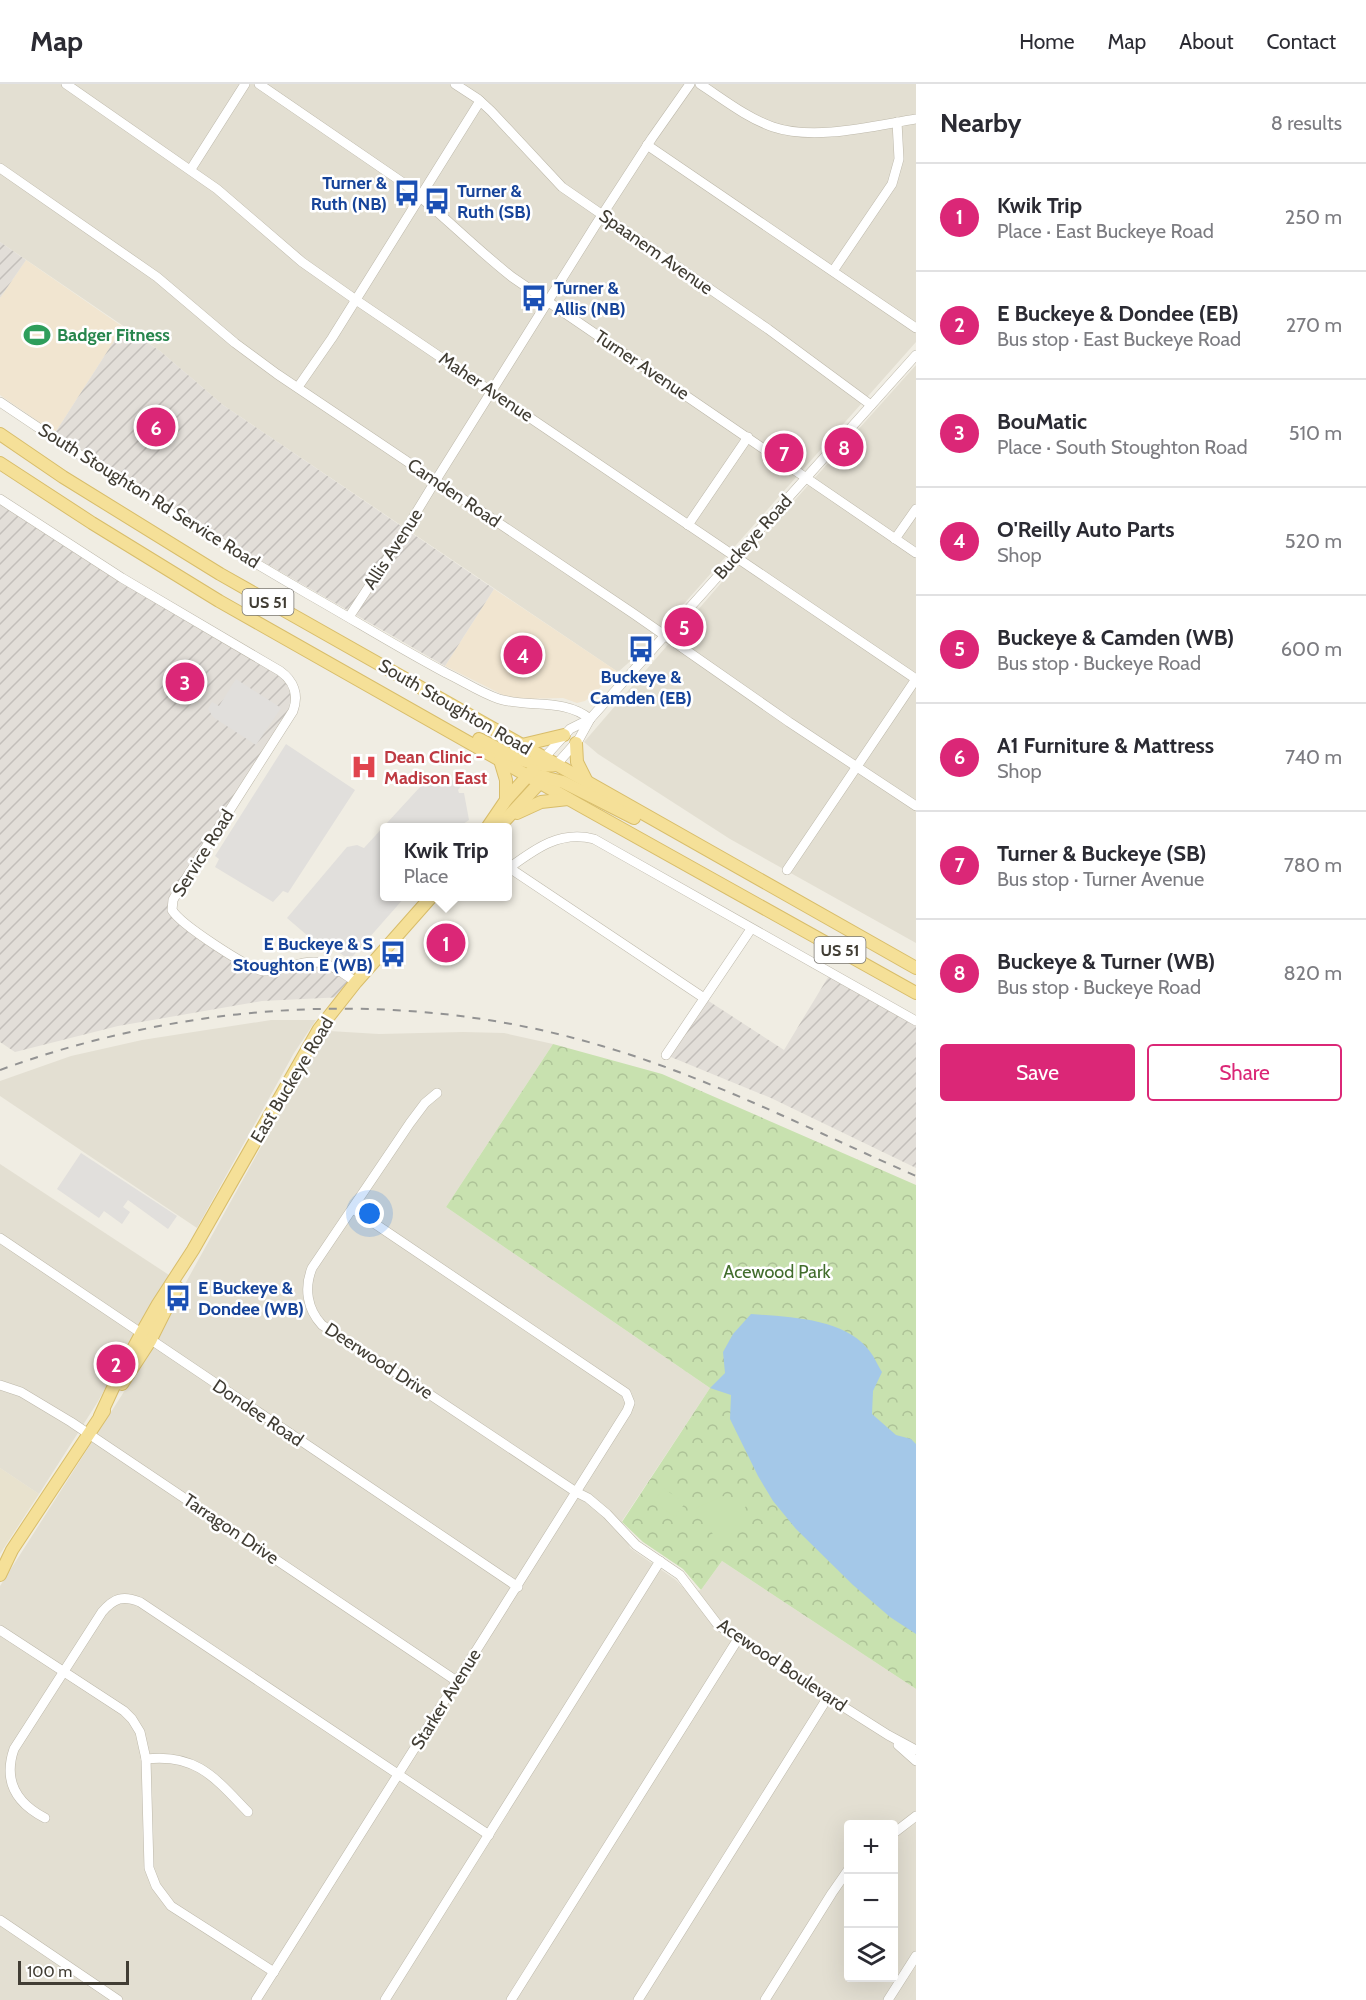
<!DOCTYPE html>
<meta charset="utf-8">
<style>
body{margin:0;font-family:Cabin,sans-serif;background:#f2f2f3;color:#2b2b33}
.controls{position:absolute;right:18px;bottom:18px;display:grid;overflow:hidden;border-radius:6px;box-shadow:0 6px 24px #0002}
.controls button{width:54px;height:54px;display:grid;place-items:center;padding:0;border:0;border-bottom:2px solid #e1e1e2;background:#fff;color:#2b2b33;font:30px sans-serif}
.scale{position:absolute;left:18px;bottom:15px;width:111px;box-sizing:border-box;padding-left:6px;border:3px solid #413d34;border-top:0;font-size:16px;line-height:21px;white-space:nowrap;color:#413d34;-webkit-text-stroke:4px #fff;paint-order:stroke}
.you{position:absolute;left:370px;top:1130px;width:21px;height:21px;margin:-15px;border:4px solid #fff;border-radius:50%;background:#1a73e8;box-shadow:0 0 0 9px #1a73e833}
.badge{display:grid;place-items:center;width:39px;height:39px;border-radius:50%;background:#db2777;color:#fff;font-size:20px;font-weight:700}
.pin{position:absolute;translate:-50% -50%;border:3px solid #fff;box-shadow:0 2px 6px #0006}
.popup{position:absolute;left:380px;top:739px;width:132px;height:78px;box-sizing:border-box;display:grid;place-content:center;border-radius:6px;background:#fff;filter:drop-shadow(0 2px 4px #0005);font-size:20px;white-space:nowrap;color:#7c7c81}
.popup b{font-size:22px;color:#2b2b33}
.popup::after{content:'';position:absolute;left:50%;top:100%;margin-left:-12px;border:12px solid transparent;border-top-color:#fff}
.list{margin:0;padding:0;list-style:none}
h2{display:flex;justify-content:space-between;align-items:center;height:78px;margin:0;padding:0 24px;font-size:26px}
h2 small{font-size:20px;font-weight:400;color:#7c7c81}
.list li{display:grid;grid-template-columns:39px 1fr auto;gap:18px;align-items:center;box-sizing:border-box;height:108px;padding:0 24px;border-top:2px solid #e1e1e2}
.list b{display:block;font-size:22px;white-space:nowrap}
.list p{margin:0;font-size:20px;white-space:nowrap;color:#7c7c81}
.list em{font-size:20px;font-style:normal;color:#7c7c81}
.actions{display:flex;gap:12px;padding:18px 24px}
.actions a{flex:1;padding:14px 0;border:2px solid #db2777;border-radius:6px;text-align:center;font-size:21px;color:#db2777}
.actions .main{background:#db2777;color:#fff}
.icon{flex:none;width:33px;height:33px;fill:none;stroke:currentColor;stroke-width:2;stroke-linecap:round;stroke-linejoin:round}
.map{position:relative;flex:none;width:916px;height:1916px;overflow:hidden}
header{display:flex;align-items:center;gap:36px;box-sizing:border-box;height:84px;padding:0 30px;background:#fff;border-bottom:2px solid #e1e1e2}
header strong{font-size:28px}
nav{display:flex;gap:33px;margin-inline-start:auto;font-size:21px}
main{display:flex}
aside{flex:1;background:#fff}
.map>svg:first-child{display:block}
</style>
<header>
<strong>Map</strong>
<nav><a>Home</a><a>Map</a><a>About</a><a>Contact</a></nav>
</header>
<main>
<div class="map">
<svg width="916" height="1916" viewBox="0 0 916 1916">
<defs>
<pattern id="industrial-furrows" width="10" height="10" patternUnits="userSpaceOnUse" patternTransform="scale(1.5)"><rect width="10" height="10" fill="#e2ded8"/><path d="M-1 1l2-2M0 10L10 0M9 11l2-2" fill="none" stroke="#c3bfba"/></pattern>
<pattern id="forest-crowns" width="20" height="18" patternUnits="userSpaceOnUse" patternTransform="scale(1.5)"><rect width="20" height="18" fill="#c8e1af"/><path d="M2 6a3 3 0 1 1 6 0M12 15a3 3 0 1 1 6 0" fill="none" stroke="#adc297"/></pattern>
</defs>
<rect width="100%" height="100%" fill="#f0ede3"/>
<g fill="#e3dfd2" fill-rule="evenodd">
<path d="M0,0H916V258L643,566L618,588L223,321L160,267L0,158Z"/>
<path d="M916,281V859L730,755L598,670L584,658L734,484Z"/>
<path d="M271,936H316L294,969L197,1144L0,1012V997L71,972L142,956Z"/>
<path d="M329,947L379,950L463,948L504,949L553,960L446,1123L710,1304L622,1437L630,1464L676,1496L687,1508L701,1506L722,1477L916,1605V1916H0V1502L134,1292L302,989ZM848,1740H894V1894H848Z"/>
<path d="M0,1080L169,1191L97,1319L39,1410L0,1384Z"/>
</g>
<g fill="#f1e5d0">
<path d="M26,176L123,243L55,349L0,311V214Z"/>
<path d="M494,505L618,588L585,617L577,619L563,614L519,615L503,611L445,582Z"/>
</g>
<g fill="url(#industrial-furrows)">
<path d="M0,158L26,176L0,214Z"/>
<path d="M123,243L160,267L223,321L494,505L445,582L215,450L55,349Z"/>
<path d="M0,415L280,587L296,617L173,816L183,838L266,887L312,877L356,898L344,913L262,917L118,942L15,968L0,958Z"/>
<path d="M830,890L916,937V1084L771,1014L666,971L704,914L784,966Z"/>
</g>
<path fill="#e8e2ce" d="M0,1384L39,1410L0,1470Z"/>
<path fill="url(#forest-crowns)" d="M553,960L662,990L916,1101V1605L722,1477L701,1506L683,1485L643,1458L622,1438L710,1304L446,1123Z"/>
<g fill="#c8e1af">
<path d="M663,1404L685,1419L675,1433L654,1418Z"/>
<path d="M723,1412L747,1420L727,1458H718L696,1424Z"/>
</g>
<g fill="#e1dfdc">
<path d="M236,595L281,624L256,661L213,633L208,625L212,618L219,622Z"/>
<path d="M286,660L355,706L288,809L283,807L273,818L215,783L219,775L215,772Z"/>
<path d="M432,690L437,694L444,690L461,702L458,706L459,709H464L469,736L463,740L465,743L384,744V812L405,813L353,872H344L325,859L322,864L287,834L347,763L357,761L364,764Z"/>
<path d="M81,1069L177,1132L168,1145L128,1116L123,1123L130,1128L122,1140L104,1127L99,1134L57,1105Z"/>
</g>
<path fill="#a4c8e8" d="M751,1230C788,1233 842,1234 867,1264C873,1270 877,1280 882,1288L873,1307L872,1330L896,1351L911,1355L916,1360V1550L890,1533L853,1501L796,1445L773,1417L758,1392L730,1335L731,1311L710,1304L725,1289L723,1268L733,1250Z"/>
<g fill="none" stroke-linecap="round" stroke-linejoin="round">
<g stroke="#bdb8aa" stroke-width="10">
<g id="minor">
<path d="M66,0L217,105L302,178L356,216L916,595L787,786"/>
<path d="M259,0L402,98C440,128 474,163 512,193L916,469"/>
<path d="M455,0L478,15L491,27L562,103L768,245L871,321"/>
<path d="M700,0C723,15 747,34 773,43C815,57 873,42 916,35"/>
<path d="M647,61L916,244"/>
<path d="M0,84L157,193L235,259L277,290L634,530L789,638L916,722"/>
<path d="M191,85L245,0"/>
<path d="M833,187L892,100L899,75L897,38"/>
<path d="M298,303L332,254L480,17"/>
<path d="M0,318C100,386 203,449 308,510C354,536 399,564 446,589C463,597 481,609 499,615C530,624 564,614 590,635"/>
<path d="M0,415L122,494L280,587C294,597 299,611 293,627L178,807L173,816L172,826C180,840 248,885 264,887C274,888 283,884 292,882C322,872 331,881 356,898"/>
<path d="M688,441L748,353"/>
<path d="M895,455L916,425"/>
<path d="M349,533L397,460L436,396L595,142L652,54L690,0"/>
<path d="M544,674L570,645L590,635"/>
<path d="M556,681L579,655L590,635L916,271"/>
<path d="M508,783L704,914"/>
<path d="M509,784C535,765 560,746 594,755L916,937"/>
<path d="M666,971L751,845"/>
<path d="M437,1009L425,1019L410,1039L312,1184C304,1204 307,1225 322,1241L417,1302L576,1408L588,1414L607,1430L636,1461L680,1491L718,1541L828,1613L888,1651L916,1666"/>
<path d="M0,1154L518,1503"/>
<path d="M0,1301L21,1308L71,1338L458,1598"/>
<path d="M0,1546L124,1627L132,1635L140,1648L146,1675L149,1784L156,1802L171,1822L274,1888"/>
<path d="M898,1661L916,1677"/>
<path d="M146,1675C197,1669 216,1695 248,1728"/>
<path d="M45,1734C16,1719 3,1697 14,1665L102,1528C114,1514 123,1511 140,1518L489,1751"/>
<path d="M894,1749L916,1732"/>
<path d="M0,1836L118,1916"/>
<path d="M256,1916L627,1327L630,1319L626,1309L353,1125"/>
<path d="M385,1916L660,1477"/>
<path d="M511,1916L738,1555"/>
<path d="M638,1916L828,1613"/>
<path d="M765,1916L832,1809L848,1786"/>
<path d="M888,1916L916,1872"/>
</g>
</g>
<g stroke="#d8bd6a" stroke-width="14">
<g id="major">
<path d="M0,350L63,393L220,490L916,884"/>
<path d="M0,379L92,439L219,517L581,722L916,909"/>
<path d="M479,655C499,665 532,685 555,681"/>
<path d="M576,659L577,678L587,698"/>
<path d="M522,661L564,651"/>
<path d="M500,676L506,696V716"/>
<path d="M535,691L563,698L634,734"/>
<path d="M517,729L541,718L568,715"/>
<path d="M487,744L506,716L533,686"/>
<path d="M498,744L545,693"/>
<path d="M122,1300L150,1257L177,1203"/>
<path d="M100,1332L119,1291L141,1250L158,1220L193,1166L319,945L356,898L432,812"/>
<path d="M0,1491L12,1466L104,1327"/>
</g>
</g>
<use href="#minor" stroke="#fff" stroke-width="9"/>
<use href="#major" stroke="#f5e098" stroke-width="12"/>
<path stroke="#939393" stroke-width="2" stroke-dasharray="8 8" stroke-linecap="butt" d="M0,986C191,916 406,903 602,962C711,994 813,1047 916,1092"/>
</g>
<defs>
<g id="bus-bare" transform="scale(2.07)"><path d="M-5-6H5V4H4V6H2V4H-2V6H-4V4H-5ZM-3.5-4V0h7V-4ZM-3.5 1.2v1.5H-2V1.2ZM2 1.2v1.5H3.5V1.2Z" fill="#1a4fb4" stroke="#fff" stroke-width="2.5" paint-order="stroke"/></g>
<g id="stadium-bare" transform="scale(2.07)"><path d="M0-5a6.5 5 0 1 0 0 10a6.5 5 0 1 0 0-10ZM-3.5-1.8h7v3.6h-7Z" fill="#2e9e5b" stroke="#fff" stroke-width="2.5" paint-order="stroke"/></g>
<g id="hospital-bare" transform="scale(2.07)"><path d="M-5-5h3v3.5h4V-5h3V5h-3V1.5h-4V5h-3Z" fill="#e0444e" stroke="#fff" stroke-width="2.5" paint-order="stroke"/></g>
</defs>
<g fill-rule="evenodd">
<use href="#bus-bare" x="407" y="109"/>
<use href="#bus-bare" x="437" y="117"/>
<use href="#bus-bare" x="534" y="214"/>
<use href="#stadium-bare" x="37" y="251"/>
<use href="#bus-bare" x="641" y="565"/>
<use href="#hospital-bare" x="364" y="683"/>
<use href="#bus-bare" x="393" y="870"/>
<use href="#bus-bare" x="178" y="1214"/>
</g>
<g text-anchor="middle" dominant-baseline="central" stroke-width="5" stroke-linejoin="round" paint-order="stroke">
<g fill="#fff" stroke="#7a7771" stroke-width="1.5">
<rect x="242.5" y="505" width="51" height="26" rx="4.5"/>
<rect x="814.5" y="853" width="51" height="26" rx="4.5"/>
</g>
<g font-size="16" font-weight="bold" fill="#413d34">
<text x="268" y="518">US 51</text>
<text x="840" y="866">US 51</text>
</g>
<g font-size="18" font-weight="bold" fill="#164399" stroke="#fff" text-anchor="start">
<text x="387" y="99" text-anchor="end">Turner &amp;<tspan x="387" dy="21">Ruth (NB)</tspan></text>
<text x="457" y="107">Turner &amp;<tspan x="457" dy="21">Ruth (SB)</tspan></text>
<text x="554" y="204">Turner &amp;<tspan x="554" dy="21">Allis (NB)</tspan></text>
<text x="641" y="593" text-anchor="middle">Buckeye &amp;<tspan x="641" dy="21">Camden (EB)</tspan></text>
<text x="373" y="860" text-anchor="end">E Buckeye &amp; S<tspan x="373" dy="21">Stoughton E (WB)</tspan></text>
<text x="198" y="1204">E Buckeye &amp;<tspan x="198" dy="21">Dondee (WB)</tspan></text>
</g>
<g font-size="18" fill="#413d34" stroke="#fff">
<text transform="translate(656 168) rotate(35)">Spaanem Avenue</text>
<text transform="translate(642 281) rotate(34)">Turner Avenue</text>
<text transform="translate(486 303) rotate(34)">Maher Avenue</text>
<text transform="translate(454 409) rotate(34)">Camden Road</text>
<text transform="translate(149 412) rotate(32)">South Stoughton Rd Service Road</text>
<text transform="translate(753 453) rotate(-48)">Buckeye Road</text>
<text transform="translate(393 465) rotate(-57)">Allis Avenue</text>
<text transform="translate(455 623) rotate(30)">South Stoughton Road</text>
<text transform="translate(203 769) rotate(-58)">Service Road</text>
<text transform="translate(292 996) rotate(-59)">East Buckeye Road</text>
<text transform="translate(379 1277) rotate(33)">Deerwood Drive</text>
<text transform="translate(258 1329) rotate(34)">Dondee Road</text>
<text transform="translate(231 1445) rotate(34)">Tarragon Drive</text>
<text transform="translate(782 1581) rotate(34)">Acewood Boulevard</text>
<text transform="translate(446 1615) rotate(-58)">Starker Avenue</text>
</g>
<g font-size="18" font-weight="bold" fill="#27864d" stroke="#fff" text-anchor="start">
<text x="57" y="251">Badger Fitness</text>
</g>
<g font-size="18" font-weight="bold" fill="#be3a42" stroke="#fff" text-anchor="start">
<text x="384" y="673">Dean Clinic -<tspan x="384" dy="21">Madison East</tspan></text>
</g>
<g font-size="18" fill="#426d2d" stroke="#fff">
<text x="777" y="1188">Acewood Park</text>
</g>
</g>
</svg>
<div class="controls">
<button>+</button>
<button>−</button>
<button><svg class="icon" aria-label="layers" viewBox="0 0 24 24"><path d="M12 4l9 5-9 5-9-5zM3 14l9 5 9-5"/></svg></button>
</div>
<div class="scale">100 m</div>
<div class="you"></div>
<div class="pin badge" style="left:446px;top:859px">1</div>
<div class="popup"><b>Kwik Trip</b>Place</div>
<div class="pin badge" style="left:116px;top:1280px">2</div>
<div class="pin badge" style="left:185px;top:598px">3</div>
<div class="pin badge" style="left:523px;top:571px">4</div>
<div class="pin badge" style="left:684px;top:543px">5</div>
<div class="pin badge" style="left:156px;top:343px">6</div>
<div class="pin badge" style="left:784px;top:369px">7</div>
<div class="pin badge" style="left:844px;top:363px">8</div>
</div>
<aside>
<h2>Nearby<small>8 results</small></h2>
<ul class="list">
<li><span class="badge">1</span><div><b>Kwik Trip</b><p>Place · East Buckeye Road</p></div><em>250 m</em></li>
<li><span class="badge">2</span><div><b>E Buckeye &amp; Dondee (EB)</b><p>Bus stop · East Buckeye Road</p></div><em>270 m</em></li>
<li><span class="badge">3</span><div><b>BouMatic</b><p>Place · South Stoughton Road</p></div><em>510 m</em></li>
<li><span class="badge">4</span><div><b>O'Reilly Auto Parts</b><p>Shop</p></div><em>520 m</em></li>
<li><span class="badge">5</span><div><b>Buckeye &amp; Camden (WB)</b><p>Bus stop · Buckeye Road</p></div><em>600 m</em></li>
<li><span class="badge">6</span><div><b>A1 Furniture &amp; Mattress</b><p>Shop</p></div><em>740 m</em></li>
<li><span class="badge">7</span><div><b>Turner &amp; Buckeye (SB)</b><p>Bus stop · Turner Avenue</p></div><em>780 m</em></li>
<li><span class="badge">8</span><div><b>Buckeye &amp; Turner (WB)</b><p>Bus stop · Buckeye Road</p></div><em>820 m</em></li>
</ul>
<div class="actions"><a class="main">Save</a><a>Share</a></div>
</aside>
</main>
